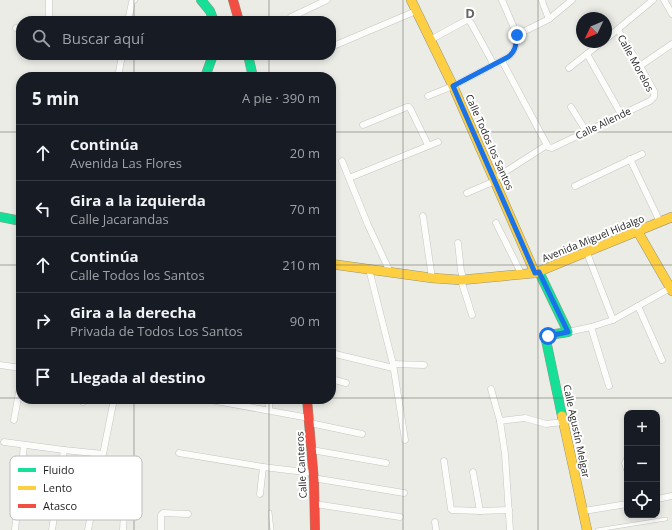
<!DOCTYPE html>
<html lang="es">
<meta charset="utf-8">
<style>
body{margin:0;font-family:"Open Sans",sans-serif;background:#20242c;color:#f1f3f6}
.controls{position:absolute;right:12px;bottom:12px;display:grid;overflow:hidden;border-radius:8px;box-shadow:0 2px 6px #0003}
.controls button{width:36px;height:36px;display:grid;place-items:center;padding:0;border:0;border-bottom:1px solid #363941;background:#171b24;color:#f1f3f6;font:20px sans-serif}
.compass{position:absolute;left:576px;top:12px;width:36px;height:36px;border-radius:50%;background:#171b24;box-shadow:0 2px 6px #0003;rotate:226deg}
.stop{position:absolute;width:12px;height:12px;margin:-9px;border:3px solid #1a73e8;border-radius:50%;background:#fff}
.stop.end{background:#1a73e8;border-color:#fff;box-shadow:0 1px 4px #0008}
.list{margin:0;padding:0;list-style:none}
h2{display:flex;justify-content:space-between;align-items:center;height:52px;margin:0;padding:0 16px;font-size:17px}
h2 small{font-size:13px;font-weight:400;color:#9ea1a6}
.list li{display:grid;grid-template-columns:26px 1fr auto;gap:12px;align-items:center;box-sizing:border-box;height:56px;padding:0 16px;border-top:1px solid #363941}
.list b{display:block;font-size:15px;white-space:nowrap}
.list p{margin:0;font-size:13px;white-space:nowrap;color:#9ea1a6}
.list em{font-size:13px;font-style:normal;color:#9ea1a6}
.icon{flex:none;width:22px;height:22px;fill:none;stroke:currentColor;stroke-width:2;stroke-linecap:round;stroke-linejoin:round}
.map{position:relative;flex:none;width:672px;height:530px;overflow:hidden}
.search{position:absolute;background:#171b24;box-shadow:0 2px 6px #0003;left:16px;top:16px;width:320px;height:44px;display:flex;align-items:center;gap:10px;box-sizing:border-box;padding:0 14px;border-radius:16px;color:#9ea1a6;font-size:15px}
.panel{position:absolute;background:#171b24;box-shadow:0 2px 6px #0003;left:16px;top:72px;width:320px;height:332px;border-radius:16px}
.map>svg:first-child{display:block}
</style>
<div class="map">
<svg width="672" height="530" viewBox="0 0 672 530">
<rect width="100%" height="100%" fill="#ecece7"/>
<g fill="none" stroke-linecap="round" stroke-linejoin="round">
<g stroke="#c5c5c3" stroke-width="4">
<g id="lane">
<path d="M270,512L272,530"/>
<path d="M597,530L666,519"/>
</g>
</g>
<g stroke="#c5c5c3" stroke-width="7">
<g id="street">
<path d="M49,0V21"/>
<path d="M502,0L517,35"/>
<path d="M542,0L543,4L549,19"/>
<path d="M664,0L672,14"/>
<path d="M291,17L327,0"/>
<path d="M128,21L132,2L134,0"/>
<path d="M16,28L21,29"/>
<path d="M517,35L549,19L572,0"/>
<path d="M606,39L653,0"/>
<path d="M430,40L465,21L468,20L471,23L494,65"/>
<path d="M331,47L416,11"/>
<path d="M587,54L621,114"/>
<path d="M310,55H311"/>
<path d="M502,61L547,145L548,147L552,148L650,101L654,97V91L640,66L618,30"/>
<path d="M640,66L672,44"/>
<path d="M569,68L602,42"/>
<path d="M118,77L122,55"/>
<path d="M428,96L453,86L508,57C516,51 516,44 517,35"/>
<path d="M571,107L586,131"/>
<path d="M363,125L407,107H409L411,110L428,145"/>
<path d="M630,159L660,222"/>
<path d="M342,161L368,225L390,272"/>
<path d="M349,178L438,142"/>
<path d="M494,179L547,145"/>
<path d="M575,186L642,154"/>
<path d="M467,193L495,181"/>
<path d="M423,216L432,278"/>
<path d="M496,223L522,275"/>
<path d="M458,243L461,271L464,280"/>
<path d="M587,253L613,320"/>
<path d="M369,269L393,364L405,440"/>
<path d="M461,280L472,315"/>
<path d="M638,306L662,360"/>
<path d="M591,327L609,386"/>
<path d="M568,332L591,327L613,320L672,287"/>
<path d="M331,353L393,368"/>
<path d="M393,364L424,365"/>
<path d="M0,365L21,368"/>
<path d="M331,379L346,383"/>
<path d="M491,389L500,421L505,454L510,530"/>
<path d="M205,399L309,418"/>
<path d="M83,402V399"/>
<path d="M269,410V399"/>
<path d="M14,420L21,381"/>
<path d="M500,421L525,418L546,424L563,422"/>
<path d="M310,423L362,434"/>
<path d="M4,442L64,450L103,454"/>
<path d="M312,450L386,463"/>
<path d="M179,453L263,467L313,473"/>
<path d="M627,459L625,463L627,470"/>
<path d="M444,461L451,509L452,510L480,511L509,510"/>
<path d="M473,472L480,511"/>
<path d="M313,478L404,493"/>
<path d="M260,494L263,467"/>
<path d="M657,499L672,496"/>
<path d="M315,504L400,517"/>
<path d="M584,511L627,504"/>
<path d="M435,522L436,530"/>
<path d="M15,530L24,445"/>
<path d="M52,530L64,450"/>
<path d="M88,530L114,399"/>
<path d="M123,530L124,512"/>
<path d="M161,530V515L163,513L188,514"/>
</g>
</g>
<g stroke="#92977e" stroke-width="10">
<g id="fast">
<path d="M201,0L210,11L214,21"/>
<path d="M248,55L253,77"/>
<path d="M205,77L213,55"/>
<path d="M0,217L21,221"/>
<path d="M539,272L568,332L549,335L546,340L562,416"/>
</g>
</g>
<g stroke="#92977e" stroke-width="10">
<g id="slow">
<path d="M411,0L453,86L535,273"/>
<path d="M638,232L672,291"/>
<path d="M331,264L432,278L461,280L535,273L672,217"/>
<path d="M562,416L587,530"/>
</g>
</g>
<g stroke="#92977e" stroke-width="10">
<g id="jam">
<path d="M233,0L239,21"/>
<path d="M307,399L314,481L315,530"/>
</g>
</g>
<use href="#lane" stroke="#fcfcfb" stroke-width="3"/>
<use href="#street" stroke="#fcfcfb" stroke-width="6"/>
<use href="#fast" stroke="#16e098" stroke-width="9"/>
<use href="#slow" stroke="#ffcf43" stroke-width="9"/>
<use href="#jam" stroke="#f24e42" stroke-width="9"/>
</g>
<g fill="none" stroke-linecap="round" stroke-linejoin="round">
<path stroke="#1a73e8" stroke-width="5" d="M517,35C516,44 516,51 508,57L453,86L535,273L539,272L568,332L548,336"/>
</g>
<path fill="none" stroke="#666664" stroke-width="1" stroke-opacity="0.55" d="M134,0V21M269,0V21M403,0V530M538,0V530M134,55V77M269,55V77M0,132H21M331,132H672M0,265H21M331,265H672M0,398H21M331,398H672M134,399V530M269,399V530"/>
<g text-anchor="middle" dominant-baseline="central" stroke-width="4" stroke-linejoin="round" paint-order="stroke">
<g font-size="10" fill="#1e1e1e" stroke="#fff">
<text transform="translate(636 63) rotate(61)">Calle Morelos</text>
<text transform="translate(603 123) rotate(-26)">Calle Allende</text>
<text transform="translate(490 142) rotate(66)">Calle Todos los Santos</text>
<text transform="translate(593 238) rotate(-22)">Avenida Miguel Hidalgo</text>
<text transform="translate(577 431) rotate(78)">Calle Agustín Melgar</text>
<text transform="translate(301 465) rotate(-93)">Calle Canteros</text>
</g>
</g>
<rect x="10" y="456" width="132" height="64" rx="6" fill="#fff" stroke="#bcbcbc" stroke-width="1"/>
<rect x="18" y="468" width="18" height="4" fill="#16e098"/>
<rect x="18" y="486" width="18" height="4" fill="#ffcf43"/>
<rect x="18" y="504" width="18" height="4" fill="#f24e42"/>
<g font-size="11" fill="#1e1e1e">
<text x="43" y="474">Fluido</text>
<text x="43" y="492">Lento</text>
<text x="43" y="510">Atasco</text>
</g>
<g font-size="13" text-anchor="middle" font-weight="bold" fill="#666664" stroke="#fff" stroke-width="4" stroke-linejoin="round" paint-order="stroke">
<text x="470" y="18">D</text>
</g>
</svg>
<div class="controls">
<button>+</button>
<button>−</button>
<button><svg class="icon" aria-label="locate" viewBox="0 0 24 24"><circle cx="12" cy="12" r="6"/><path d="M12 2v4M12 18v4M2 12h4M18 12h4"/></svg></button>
</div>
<svg class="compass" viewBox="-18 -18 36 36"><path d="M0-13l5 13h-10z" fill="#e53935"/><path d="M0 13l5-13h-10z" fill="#9ea1a6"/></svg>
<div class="stop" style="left:548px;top:336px"></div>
<div class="stop end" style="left:517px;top:35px"></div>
<div class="search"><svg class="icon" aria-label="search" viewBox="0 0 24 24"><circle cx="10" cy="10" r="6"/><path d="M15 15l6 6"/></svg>Buscar aquí</div>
<section class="panel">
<h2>5 min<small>A pie · 390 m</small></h2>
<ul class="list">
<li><svg class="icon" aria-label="ahead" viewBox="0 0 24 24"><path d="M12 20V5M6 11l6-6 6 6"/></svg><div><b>Continúa</b><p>Avenida Las Flores</p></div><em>20 m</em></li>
<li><svg class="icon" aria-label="left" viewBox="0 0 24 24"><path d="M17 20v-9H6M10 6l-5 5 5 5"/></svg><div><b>Gira a la izquierda</b><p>Calle Jacarandas</p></div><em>70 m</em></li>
<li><svg class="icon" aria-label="ahead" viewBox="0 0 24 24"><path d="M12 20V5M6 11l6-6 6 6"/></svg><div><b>Continúa</b><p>Calle Todos los Santos</p></div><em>210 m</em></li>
<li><svg class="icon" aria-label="right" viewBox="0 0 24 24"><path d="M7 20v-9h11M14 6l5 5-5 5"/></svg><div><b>Gira a la derecha</b><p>Privada de Todos Los Santos</p></div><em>90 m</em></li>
<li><svg class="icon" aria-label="arrive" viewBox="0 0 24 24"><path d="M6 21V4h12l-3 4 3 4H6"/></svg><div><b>Llegada al destino</b></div></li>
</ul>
</section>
</div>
